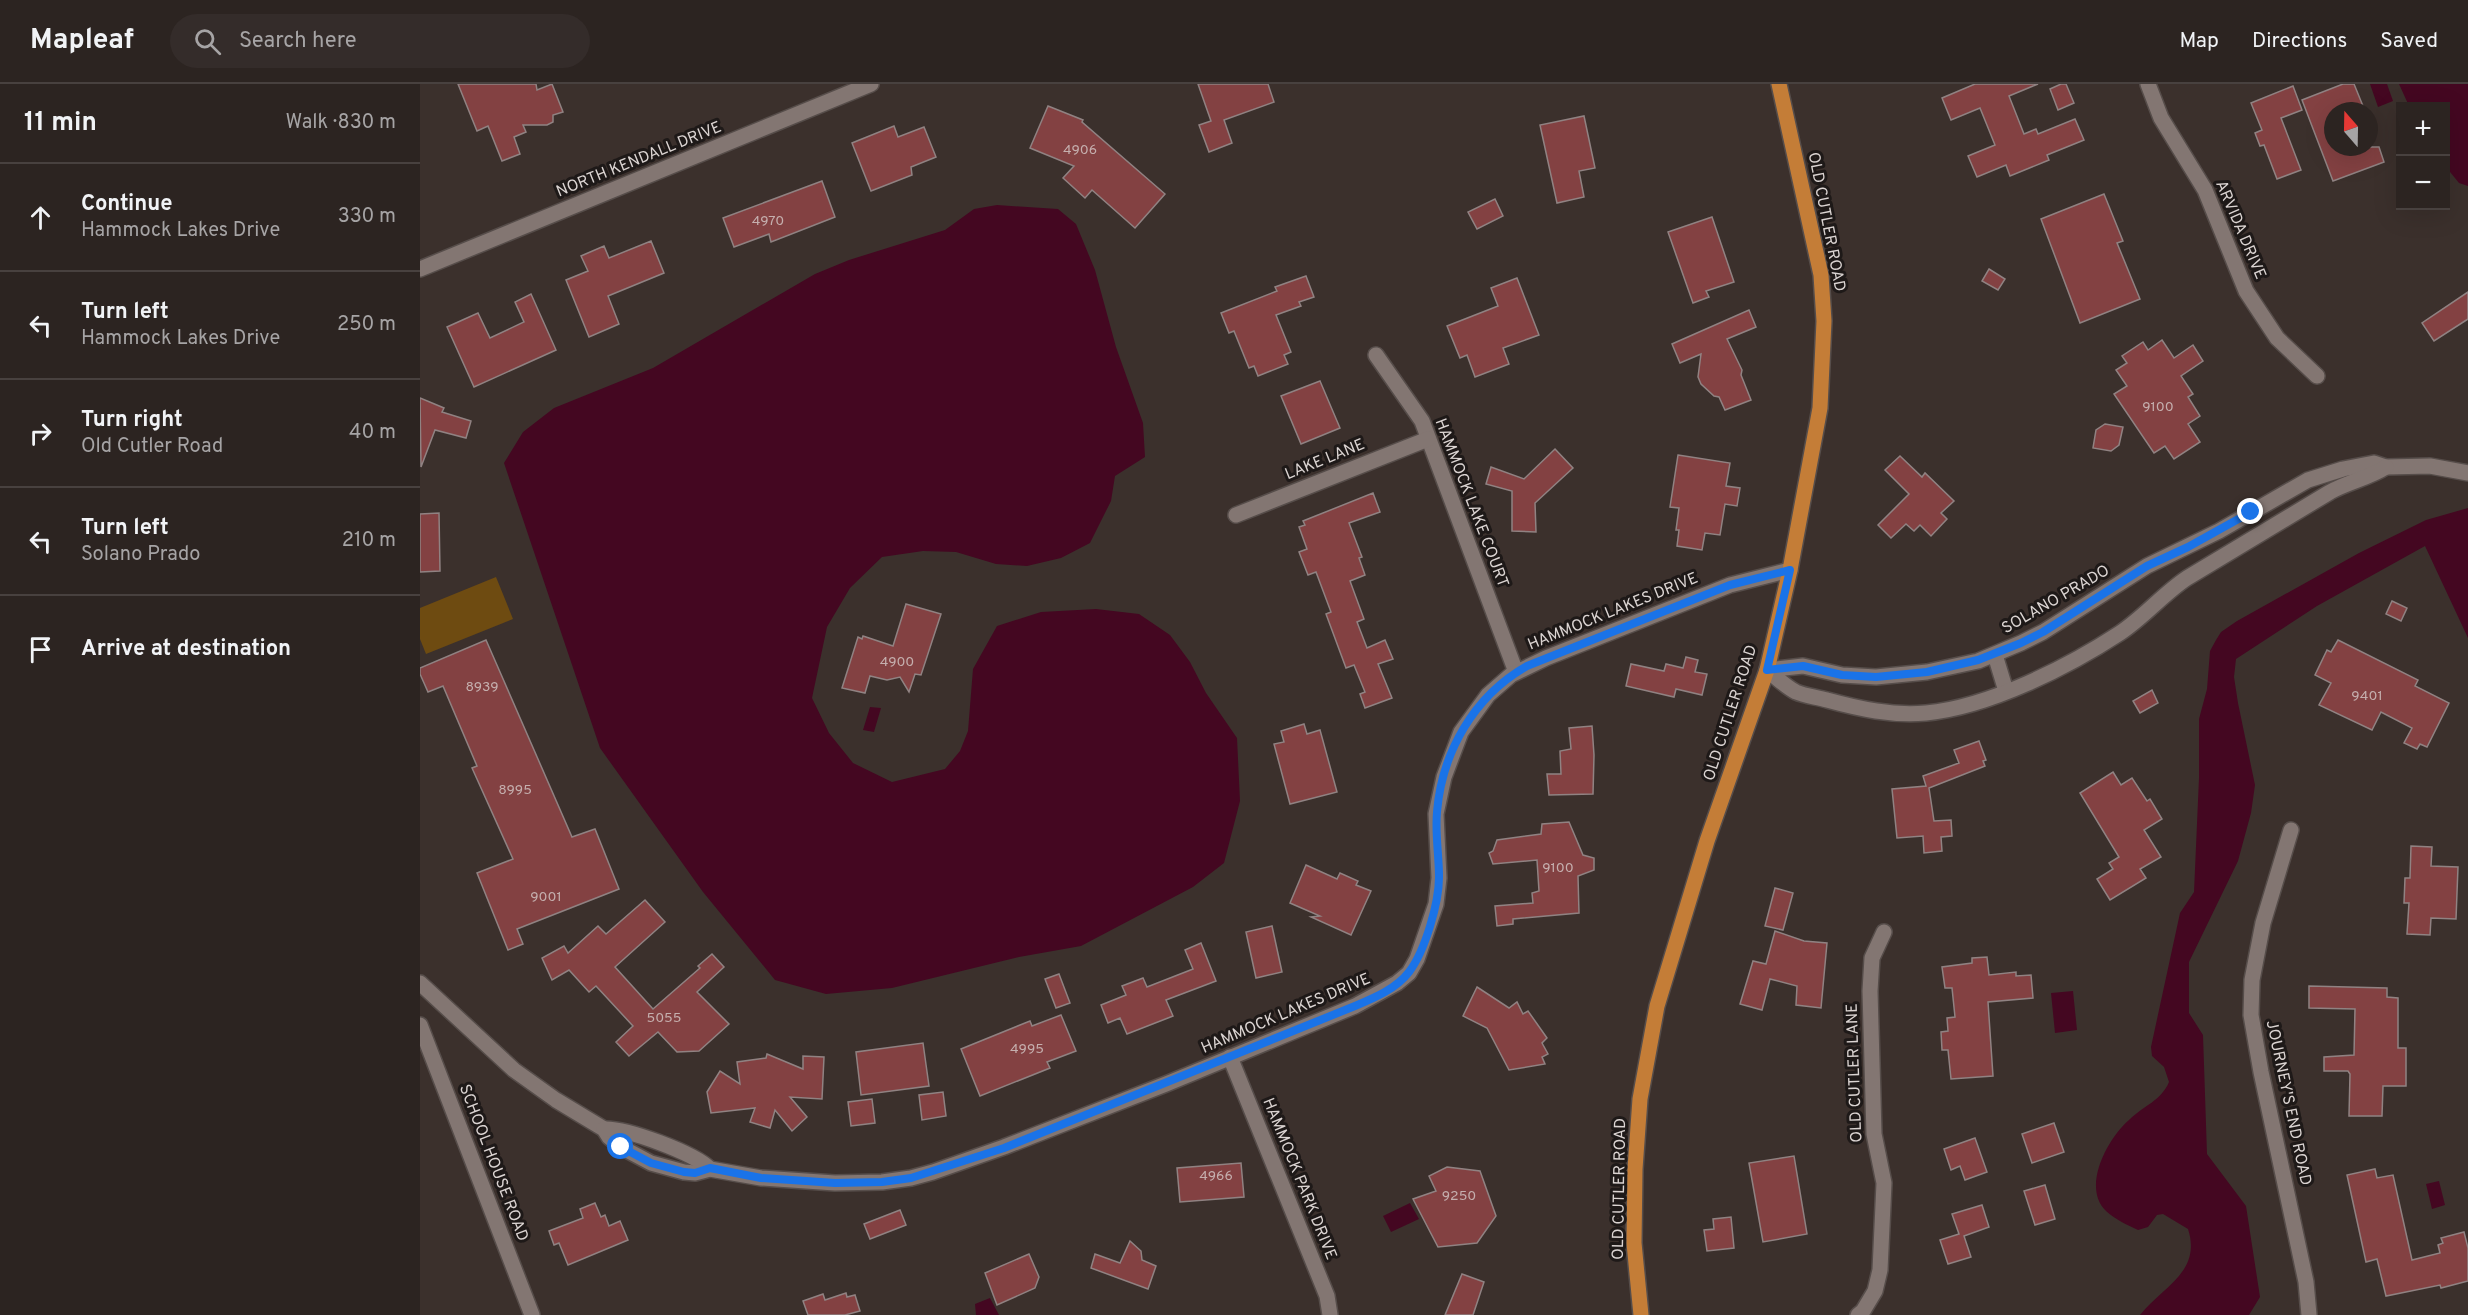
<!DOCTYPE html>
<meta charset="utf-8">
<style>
body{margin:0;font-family:Overpass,sans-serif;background:#342c2a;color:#f1f3f6}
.controls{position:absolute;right:18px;top:18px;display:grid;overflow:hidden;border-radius:0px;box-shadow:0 6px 24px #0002}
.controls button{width:54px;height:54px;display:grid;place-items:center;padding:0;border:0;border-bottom:2px solid #48413f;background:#2c2421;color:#f1f3f6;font:30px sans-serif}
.compass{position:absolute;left:1904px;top:18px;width:54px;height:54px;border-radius:50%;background:#2c2421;box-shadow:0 6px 24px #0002;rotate:340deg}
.stop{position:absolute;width:18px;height:18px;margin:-14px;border:4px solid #1a73e8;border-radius:50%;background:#fff}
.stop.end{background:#1a73e8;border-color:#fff;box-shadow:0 2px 6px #0008}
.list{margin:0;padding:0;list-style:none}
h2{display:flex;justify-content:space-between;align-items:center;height:78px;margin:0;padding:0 24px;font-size:26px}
h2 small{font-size:20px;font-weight:400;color:#a6a4a5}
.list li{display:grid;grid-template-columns:39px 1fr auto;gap:18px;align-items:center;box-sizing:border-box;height:108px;padding:0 24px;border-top:2px solid #48413f}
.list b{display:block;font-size:22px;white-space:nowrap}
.list p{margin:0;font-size:20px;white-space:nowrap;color:#a6a4a5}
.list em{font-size:20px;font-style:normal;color:#a6a4a5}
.icon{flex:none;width:33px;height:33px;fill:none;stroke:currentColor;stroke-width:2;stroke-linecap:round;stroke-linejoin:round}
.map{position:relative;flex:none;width:2048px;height:1231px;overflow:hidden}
header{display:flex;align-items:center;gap:36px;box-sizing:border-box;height:84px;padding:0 30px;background:#2c2421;border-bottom:2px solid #48413f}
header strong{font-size:28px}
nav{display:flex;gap:33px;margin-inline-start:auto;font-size:21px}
.search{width:420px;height:54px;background:#342c2a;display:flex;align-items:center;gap:15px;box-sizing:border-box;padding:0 21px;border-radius:33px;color:#a6a4a5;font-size:22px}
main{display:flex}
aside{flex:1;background:#2c2421}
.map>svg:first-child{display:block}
</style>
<header>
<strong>Mapleaf</strong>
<div class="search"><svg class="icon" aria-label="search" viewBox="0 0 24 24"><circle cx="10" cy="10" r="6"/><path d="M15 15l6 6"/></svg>Search here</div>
<nav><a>Map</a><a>Directions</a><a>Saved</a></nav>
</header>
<main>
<aside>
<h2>11 min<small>Walk · 830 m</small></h2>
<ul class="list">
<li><svg class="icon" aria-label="ahead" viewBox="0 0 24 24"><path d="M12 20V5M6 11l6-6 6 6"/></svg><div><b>Continue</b><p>Hammock Lakes Drive</p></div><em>330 m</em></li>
<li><svg class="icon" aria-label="left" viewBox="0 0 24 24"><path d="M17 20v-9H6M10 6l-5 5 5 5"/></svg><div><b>Turn left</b><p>Hammock Lakes Drive</p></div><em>250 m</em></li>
<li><svg class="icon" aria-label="right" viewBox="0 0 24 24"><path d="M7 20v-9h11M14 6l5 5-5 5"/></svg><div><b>Turn right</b><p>Old Cutler Road</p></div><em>40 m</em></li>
<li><svg class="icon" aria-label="left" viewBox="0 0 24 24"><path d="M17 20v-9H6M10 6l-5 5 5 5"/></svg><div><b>Turn left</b><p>Solano Prado</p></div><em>210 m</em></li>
<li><svg class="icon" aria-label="arrive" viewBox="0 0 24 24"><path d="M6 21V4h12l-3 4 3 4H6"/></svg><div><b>Arrive at destination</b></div></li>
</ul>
</aside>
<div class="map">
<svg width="2048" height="1231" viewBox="0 0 2048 1231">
<rect width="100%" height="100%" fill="#3b302c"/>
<path fill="#6e4b11" d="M76,493L93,535L6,570L0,555V524Z"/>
<g fill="#440721">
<path d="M1950,0H1967L1973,17L1958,23Z"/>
<path d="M1979,0H2048V102L2039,99L2026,83V22H1989Z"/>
<path d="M577,121L638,125L656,140L675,186L696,263L723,339L725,373L695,392L691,417L670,459L641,474L607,482L576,480L536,468L503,467L462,473L430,504L407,543L392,614L409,649L433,679L472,698L525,685L540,667L548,647L553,585L577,542L621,528L676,525L719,530L750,551L770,578L786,609L817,654L820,717L804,779L773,803L661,862L599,873L472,904L406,910L355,896L283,808L180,664L84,379L103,348L134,324L233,284L395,190L429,176L525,146L554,125Z"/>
<path d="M2048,424V554L2005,462L1897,522L1816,575L1814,593L1818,619L1835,701L1831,729L1818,777L1769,878V929L1783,951L1787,1070L1826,1122L1840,1213L1829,1231H1720C1742,1203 1782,1188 1768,1145L1743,1130L1737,1131L1728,1143L1718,1146C1707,1141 1695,1135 1686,1127C1661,1103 1688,1054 1709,1036C1723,1022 1741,1017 1749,998L1744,983L1732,972L1731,963L1760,829L1774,808L1779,694V635L1787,605L1790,567L1796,556L1801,548L1817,537L1939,469L2006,436Z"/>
<path d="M450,623L461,624L454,648L443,646Z"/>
<path d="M1653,907L1657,946L1635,949L1631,909Z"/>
<path d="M2019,1097L2025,1121L2012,1125L2006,1100Z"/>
<path d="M990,1119L999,1135L971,1148L963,1132Z"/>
<path d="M570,1214L579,1231H556L555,1220Z"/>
</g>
<g fill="#834142" stroke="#908282" stroke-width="1.5">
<path d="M38,0H116L117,6L132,0L143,28L133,31V38L127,41H103L106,48L94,53L100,70L82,77L68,42L57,47Z"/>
<path d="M778,0H848L854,18L804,36L812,59L789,68L779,41L791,37Z"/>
<path d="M1555,0H1618L1589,12L1604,50L1616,45L1618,50L1655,35L1664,56L1627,71L1629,76L1590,92L1586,81L1557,93L1548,72L1575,61L1560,24L1531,36L1522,14Z"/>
<path d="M1641,0H1646L1654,19L1638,26L1630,5Z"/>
<path d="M1923,0H1934L1945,27H1913V63H1959L1964,78L1913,97L1882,16Z"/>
<path d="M1873,2L1882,26L1861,34L1881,86L1857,95L1844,61L1840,62L1835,49L1842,46L1831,19Z"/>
<path d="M628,22L663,36L662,38L745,110L715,144L672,106L665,114L643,94L654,82L610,64Z"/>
<path d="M1164,32L1175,84L1159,87L1164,113L1137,119L1120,41Z"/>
<path d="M474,42L478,53L504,43L516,73L491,83L492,91L451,107L432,59Z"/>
<path d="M402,97L415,133L351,158L349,150L314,163L303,134Z"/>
<path d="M1684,110L1703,157L1697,159L1720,215L1660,239L1621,135Z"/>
<path d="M1075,115L1083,132L1057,145L1048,128Z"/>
<path d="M1292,133L1314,198L1286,207L1289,213L1273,219L1248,148Z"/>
<path d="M231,157L244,189L188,212L199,240L169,253L146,196L168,187L161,172L184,162L189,174Z"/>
<path d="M1569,185L1585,195L1578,206L1562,197Z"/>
<path d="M886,192L894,213L879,218L881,222L856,231L871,268L864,271L868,280L838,292L834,282L829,284L814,247L809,249L801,229L857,207L855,203Z"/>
<path d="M1097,194L1119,251L1083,264L1089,280L1055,293L1047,271L1040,274L1027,242L1078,222L1071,204Z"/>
<path d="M2048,208V235L2014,257L2002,239Z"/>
<path d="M111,210L136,266L54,303L27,243L58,229L70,254L104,238L95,218Z"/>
<path d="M1329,226L1336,243L1307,255L1322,286L1321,291L1331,316L1305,326L1299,313L1294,312L1281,300L1278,293L1281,270L1260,279L1252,260Z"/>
<path d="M1742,256L1754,274L1773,261L1783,277L1761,292L1773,310L1768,313L1780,332L1768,340L1780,358L1754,375L1745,362L1734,369L1694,310L1707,302L1696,286L1707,279L1702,272L1723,258L1728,266Z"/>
<path d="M900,297L920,344L881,360L861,312Z"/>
<path d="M0,314L24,324L22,328L51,337L46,354L15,346L1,383Z"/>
<path d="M1685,340L1703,343L1699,361L1691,367L1673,364L1676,346Z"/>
<path d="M1135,365L1153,384L1115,419L1116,448L1092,447V407L1066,400L1071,383L1104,395Z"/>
<path d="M1258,371L1310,379L1306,402L1320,404L1317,422L1305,420L1300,451L1285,449L1282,466L1257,462L1259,446H1256L1259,424L1250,423Z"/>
<path d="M1480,372L1502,393L1505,389L1534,417L1521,429L1527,435L1511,452L1500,441L1494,447L1486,440L1471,454L1458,441L1489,410L1465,386Z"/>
<path d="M953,409L960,428L929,439L942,473L939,474L945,491L930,497L944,535L937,538L947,564L965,556L973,575L958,580L972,614L945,624L940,610L945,608L934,581L926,584L906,530L911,528L896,488L888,491L879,468L887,465L879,443L885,441L883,437Z"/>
<path d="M19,429L20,487L0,488V430Z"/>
<path d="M1972,517L1987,524L1981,537L1966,530Z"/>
<path d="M486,520L521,530L501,591L495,590L489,608L480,593L467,596L450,592L445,609L422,604L438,553L442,555L443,552L473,562Z"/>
<path d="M66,556L152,753L175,745L199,805L97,845L103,860L88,866L57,789L93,775L52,684L57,682L23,602L8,608L0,590V584Z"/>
<path d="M1918,556L1998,596L1995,602L2029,619L2007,663L2000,660L1997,665L1984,659L1992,644L1961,628L1952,646L1899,621L1911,599L1895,591L1907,566L1911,568Z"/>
<path d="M1266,573L1278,576L1275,588L1287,590L1282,611L1256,605L1254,613L1206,602L1211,580L1244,587L1246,580L1263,584Z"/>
<path d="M1732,606L1738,619L1720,629L1713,617Z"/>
<path d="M884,640L887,650L900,646L917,708L870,720L854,660L864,658L861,647Z"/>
<path d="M1172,642L1174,671L1173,710L1129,711L1127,690H1141L1140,667L1151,665L1149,644Z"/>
<path d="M1559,657L1566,676L1563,677L1565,682L1509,704L1514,737L1531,736L1532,752L1521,753L1522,767L1504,769L1503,752L1477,754L1472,705L1506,702L1503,692L1539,679L1534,666Z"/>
<path d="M1693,688L1701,701L1712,694L1727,717L1730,715L1742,735L1724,746L1741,773L1720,785L1726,794L1690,816L1677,795L1693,785L1689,779L1699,773L1660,709Z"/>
<path d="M1149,738L1163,771L1174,774V786L1158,792L1159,829L1093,835V840L1077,842L1075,822L1113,819L1112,809L1119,807L1117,776L1073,780L1069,769L1073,767L1077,756L1121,750L1122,740Z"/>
<path d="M1991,762L2012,763L2011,782L2038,783L2036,835L2011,834L2010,851L1987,850L1989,819H1984L1985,794H1990Z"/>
<path d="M886,781L917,795L920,789L938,797L936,801L951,807L931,851L891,833L900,832L870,819Z"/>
<path d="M1355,804L1373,809L1363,846L1345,842Z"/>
<path d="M225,816L245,838L195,883L233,925L280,884L278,882L292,870L304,883L277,908L309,940L279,967L257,968L238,948L209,972L196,958L213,942L176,902L169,908L149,886L132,896L122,874L144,862L148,869L178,842L186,850Z"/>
<path d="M852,842L862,888L836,894L826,848Z"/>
<path d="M1355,847L1384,857L1407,859L1401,924L1376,921L1377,902L1350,895L1342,926L1320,920L1333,877L1346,880Z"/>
<path d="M781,859L796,897L746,916L753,932L707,950L700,934L688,939L681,921L706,911L702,902L723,894L727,903L773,885L765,866Z"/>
<path d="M1567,873L1569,891L1596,888V892L1611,891L1613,914L1568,918L1573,992L1531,995L1528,966H1522L1521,948L1528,947L1527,934L1535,933L1532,904H1525L1522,883L1552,879V874Z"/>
<path d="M639,890L650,919L636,924L625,895Z"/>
<path d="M1889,902L1967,904V913L1978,914V964H1986V1002H1963L1962,1032H1929L1930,990L1928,987H1904V973L1934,971L1935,925L1889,924Z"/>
<path d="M1057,903L1089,924L1097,918L1103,930L1108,927L1127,954L1122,959L1128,970L1122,973L1125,980L1089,986L1067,944L1043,932Z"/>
<path d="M641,931L656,967L627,978L630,984L560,1012L541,965L610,937L612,942Z"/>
<path d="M503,959L509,1002L441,1011L436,968Z"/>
<path d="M347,970L383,985V972L404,973L402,1015L370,1013L387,1033L372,1047L355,1026L350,1044L330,1038L335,1024L291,1029L287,1008L300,987L320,1000L317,978L346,974Z"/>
<path d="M523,1008L526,1032L502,1036L499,1011Z"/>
<path d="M452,1015L455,1039L431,1042L428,1018Z"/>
<path d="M1634,1039L1644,1068L1612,1079L1602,1050Z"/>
<path d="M1555,1054L1567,1088L1545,1096L1540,1082L1531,1086L1524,1065Z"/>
<path d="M1374,1072L1387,1150L1343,1158L1329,1079Z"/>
<path d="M821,1079L824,1113L760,1118L757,1084Z"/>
<path d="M1027,1083L1060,1087L1076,1132L1057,1159L1018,1163L993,1115L1016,1107L1009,1092Z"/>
<path d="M1955,1085L1957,1094L1973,1091L1992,1176L2020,1169L2018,1161L2023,1159L2021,1154L2044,1148L2048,1164V1197L2021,1204L2020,1201L1966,1212L1957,1175L1946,1178L1927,1091Z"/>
<path d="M1625,1101L1635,1135L1615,1141L1604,1107Z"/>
<path d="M175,1119L181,1133L185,1131L189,1142L200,1137L208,1156L148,1181L139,1159L134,1161L129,1147L163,1134L160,1125Z"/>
<path d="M1562,1121L1569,1143L1544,1152L1551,1173L1528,1180L1520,1156L1539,1150L1532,1130Z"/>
<path d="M480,1126L486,1141L450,1155L444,1140Z"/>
<path d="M1311,1133L1314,1164L1287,1167L1284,1146L1294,1145L1293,1135Z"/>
<path d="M710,1157L721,1167L722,1176L736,1182L728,1205L671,1184L675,1170L700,1179Z"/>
<path d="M609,1170L619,1193L615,1204L577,1221L565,1189Z"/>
<path d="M1042,1190L1064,1198L1053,1231H1025Z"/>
<path d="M426,1209L427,1213L435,1211L440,1227L425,1231H388L383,1217L403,1210L405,1216Z"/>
</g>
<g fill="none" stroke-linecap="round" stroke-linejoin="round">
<g stroke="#564d4a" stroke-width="18">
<g id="minor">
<path d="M1728,0L1741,34L1785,106L1826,207L1857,254L1897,292"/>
<path d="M0,185L451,0"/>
<path d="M956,271L1002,337L1096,588"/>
<path d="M816,431L1008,355"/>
<path d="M1575,571L1586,607"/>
<path d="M1347,586L1383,582L1422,591L1456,593L1507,588L1558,577L1601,559L1623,548L1727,482L1799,447L1888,396L1923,385L1954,379L1966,383L2010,382L2048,389"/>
<path d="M1347,586C1356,593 1366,603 1376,608C1385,612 1397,613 1407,616C1440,625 1472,632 1506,629C1569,623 1648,583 1700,549C1724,533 1743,510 1767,494L1910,408C1928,398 1949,394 1966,383"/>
<path d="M1871,746L1843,839L1832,896L1831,931L1841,988L1886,1198L1889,1231"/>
<path d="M0,899L94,986L136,1016L184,1045L189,1053L201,1063L231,1079L264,1088L275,1089L290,1085L341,1094L415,1099L462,1098L491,1094L513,1088L584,1063L746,1000L935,922L977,899L989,889L997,875L1016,820L1019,794L1016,730L1024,693L1041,648L1068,611L1091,591L1126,574L1310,501L1370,486"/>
<path d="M0,941L112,1231"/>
<path d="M810,973L907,1212L910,1231"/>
<path d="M184,1045C207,1044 274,1069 290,1085"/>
<path d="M1438,1231L1443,1227L1455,1207L1460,1186L1464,1099L1454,1050L1450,907L1452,874L1464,848"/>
</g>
</g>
<g stroke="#564d4a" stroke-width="18">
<path id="major" d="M1221,1231L1214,1159L1215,1085L1220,1015L1237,922L1287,757L1347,586L1370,486L1400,324L1404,237L1401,191L1359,0"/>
</g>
<use href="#minor" stroke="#837672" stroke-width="15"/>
<use href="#major" stroke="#c47d37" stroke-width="15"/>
</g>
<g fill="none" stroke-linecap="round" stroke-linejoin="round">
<path stroke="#1a73e8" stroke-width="8" d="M201,1063L231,1079L264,1088L275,1089L290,1084L341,1094L415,1099L462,1098L491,1094L584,1064L935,922C954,914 976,905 989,888C1005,867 1019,819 1019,793C1019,771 1015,750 1017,728C1022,668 1054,612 1107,582L1310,501L1370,486L1347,586L1383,582L1422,591L1456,593L1507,588L1558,576L1601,559L1623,548L1727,482L1768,463L1831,428"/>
</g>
<g text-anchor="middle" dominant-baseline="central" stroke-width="6" stroke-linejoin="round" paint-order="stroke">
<g font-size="14" fill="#c5afae">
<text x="660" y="66">4906</text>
<text x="348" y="137">4970</text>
<text x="1738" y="323">9100</text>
<text x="477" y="578">4900</text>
<text x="62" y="603">8939</text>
<text x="1947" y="612">9401</text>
<text x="95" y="706">8995</text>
<text x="1138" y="784">9100</text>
<text x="126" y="813">9001</text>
<text x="244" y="934">5055</text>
<text x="607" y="965">4995</text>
<text x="796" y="1092">4966</text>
<text x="1039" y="1112">9250</text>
</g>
<g font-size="16" fill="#dbd4d2" stroke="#1e1918">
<text transform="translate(219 76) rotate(-22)">NORTH KENDALL DRIVE</text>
<text transform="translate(1406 138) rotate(79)">OLD CUTLER ROAD</text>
<text transform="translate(1820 146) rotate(67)">ARVIDA DRIVE</text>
<text transform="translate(905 376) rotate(-22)">LAKE LANE</text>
<text transform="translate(1051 419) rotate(69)">HAMMOCK LAKE COURT</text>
<text transform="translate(1636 516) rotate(-30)">SOLANO PRADO</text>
<text transform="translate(1193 528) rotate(-22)">HAMMOCK LAKES DRIVE</text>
<text transform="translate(1311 629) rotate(-72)">OLD CUTLER ROAD</text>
<text transform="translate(866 930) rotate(-23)">HAMMOCK LAKES DRIVE</text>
<text transform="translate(1435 989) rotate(-92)">OLD CUTLER LANE</text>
<text transform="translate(1868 1019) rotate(78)">JOURNEY'S END ROAD</text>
<text transform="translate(73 1079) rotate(69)">SCHOOL HOUSE ROAD</text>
<text transform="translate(879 1095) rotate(68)">HAMMOCK PARK DRIVE</text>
<text transform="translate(1200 1105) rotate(-89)">OLD CUTLER ROAD</text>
</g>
</g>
</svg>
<div class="controls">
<button>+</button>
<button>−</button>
</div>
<svg class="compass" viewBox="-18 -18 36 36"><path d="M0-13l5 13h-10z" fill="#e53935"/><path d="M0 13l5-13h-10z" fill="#a6a4a5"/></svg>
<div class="stop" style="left:201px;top:1063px"></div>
<div class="stop end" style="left:1831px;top:428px"></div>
</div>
</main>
